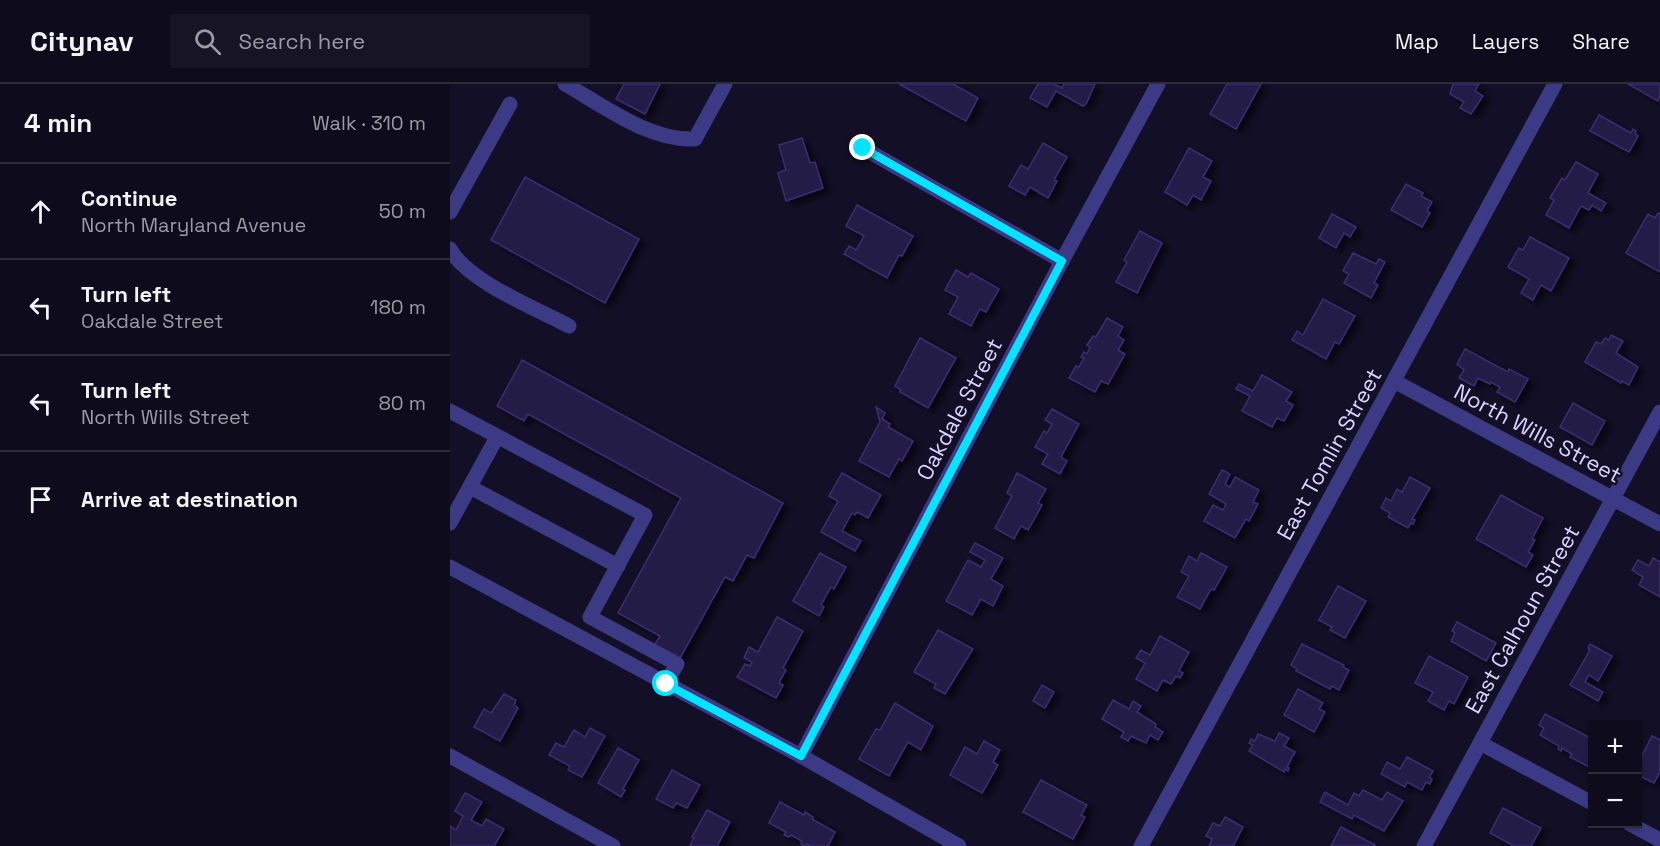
<!DOCTYPE html>
<meta charset="utf-8">
<style>
body{margin:0;font-family:"Space Grotesk",sans-serif;background:#171425;color:#f1f3f6}
.controls{position:absolute;right:18px;bottom:18px;display:grid;overflow:hidden;border-radius:0px;box-shadow:0 2px 4px #0004}
.controls button{width:54px;height:54px;display:grid;place-items:center;padding:0;border:0;border-bottom:2px solid #2e2b3b;background:#0e0b1c;color:#f1f3f6;font:30px sans-serif}
.stop{position:absolute;width:18px;height:18px;margin:-14px;border:4px solid #00e5ff;border-radius:50%;background:#fff}
.stop.end{background:#00e5ff;border-color:#fff;box-shadow:0 2px 6px #0008}
.list{margin:0;padding:0;list-style:none}
h2{display:flex;justify-content:space-between;align-items:center;height:78px;margin:0;padding:0 24px;font-size:26px}
h2 small{font-size:20px;font-weight:400;color:#9b9ba3}
.list li{display:grid;grid-template-columns:39px 1fr auto;gap:18px;align-items:center;box-sizing:border-box;height:96px;padding:0 24px;border-top:2px solid #2e2b3b}
.list b{display:block;font-size:22px;white-space:nowrap}
.list p{margin:0;font-size:20px;white-space:nowrap;color:#9b9ba3}
.list em{font-size:20px;font-style:normal;color:#9b9ba3}
.icon{flex:none;width:33px;height:33px;fill:none;stroke:currentColor;stroke-width:2;stroke-linecap:round;stroke-linejoin:round}
.map{position:relative;flex:none;width:1210px;height:762px;overflow:hidden}
header{display:flex;align-items:center;gap:36px;box-sizing:border-box;height:84px;padding:0 30px;background:#0e0b1c;border-bottom:2px solid #2e2b3b}
header strong{font-size:28px}
nav{display:flex;gap:33px;margin-inline-start:auto;font-size:21px}
.search{width:420px;height:54px;background:#171425;display:flex;align-items:center;gap:15px;box-sizing:border-box;padding:0 21px;border-radius:0px;color:#9b9ba3;font-size:22px}
main{display:flex}
aside{flex:1;background:#0e0b1c}
.map>svg:first-child{display:block}
</style>
<header>
<strong>Citynav</strong>
<div class="search"><svg class="icon" aria-label="search" viewBox="0 0 24 24"><circle cx="10" cy="10" r="6"/><path d="M15 15l6 6"/></svg>Search here</div>
<nav><a>Map</a><a>Layers</a><a>Share</a></nav>
</header>
<main>
<aside>
<h2>4 min<small>Walk · 310 m</small></h2>
<ul class="list">
<li><svg class="icon" aria-label="ahead" viewBox="0 0 24 24"><path d="M12 20V5M6 11l6-6 6 6"/></svg><div><b>Continue</b><p>North Maryland Avenue</p></div><em>50 m</em></li>
<li><svg class="icon" aria-label="left" viewBox="0 0 24 24"><path d="M17 20v-9H6M10 6l-5 5 5 5"/></svg><div><b>Turn left</b><p>Oakdale Street</p></div><em>180 m</em></li>
<li><svg class="icon" aria-label="left" viewBox="0 0 24 24"><path d="M17 20v-9H6M10 6l-5 5 5 5"/></svg><div><b>Turn left</b><p>North Wills Street</p></div><em>80 m</em></li>
<li><svg class="icon" aria-label="arrive" viewBox="0 0 24 24"><path d="M6 21V4h12l-3 4 3 4H6"/></svg><div><b>Arrive at destination</b></div></li>
</ul>
</aside>
<div class="map">
<svg width="1210" height="762" viewBox="0 0 1210 762">
<defs>
<filter id="shadow"><feDropShadow dx="6" dy="4" stdDeviation="3" flood-color="#0009"/></filter>
</defs>
<rect width="100%" height="100%" fill="#130f26"/>
<g fill="#241b47" stroke="#3b2d73" stroke-width="1.5" filter="url(#shadow)">
<path d="M174,0H210L195,30L166,15Z"/>
<path d="M449,0H503L528,14L516,37Z"/>
<path d="M588,0H604L612,4L614,0H645L636,20L633,22L606,7L597,23L580,14Z"/>
<path d="M777,0H811L786,45L760,30Z"/>
<path d="M1003,0H1029L1025,7L1033,12L1021,30L1010,24L1014,18L1000,10Z"/>
<path d="M1178,0H1210V12L1208,17Z"/>
<path d="M1149,31L1181,49L1183,45L1186,47L1185,50L1188,52L1179,68L1140,47Z"/>
<path d="M352,54L360,79L365,78L373,104L336,117L328,89L336,86L329,61Z"/>
<path d="M593,59L617,73L604,96L607,97L598,114L580,103L575,111L559,102L571,81L578,85Z"/>
<path d="M739,64L762,77L753,93L761,97L751,116L743,111L737,121L715,108Z"/>
<path d="M1126,78L1148,90L1138,109L1156,119L1151,127L1142,121L1139,126L1131,122L1119,144L1096,131L1104,116L1100,114L1112,94L1115,96Z"/>
<path d="M75,93L189,155L155,219L41,156Z"/>
<path d="M956,100L973,109L971,112L982,118L977,127L980,129L972,143L941,126Z"/>
<path d="M407,121L463,152L452,172L449,171L437,194L394,170L399,162L406,166L414,152L396,142Z"/>
<path d="M1208,129L1210,130V188L1176,169L1198,130L1205,134Z"/>
<path d="M882,130L906,143L900,153L894,149L886,164L869,154Z"/>
<path d="M690,147L712,159L687,209L666,198L677,178L674,176Z"/>
<path d="M1080,153L1119,174L1101,207L1091,201L1083,216L1071,209L1079,195L1058,183L1069,164L1073,166Z"/>
<path d="M903,169L926,180L929,175L935,178L924,199L928,201L921,214L894,199L899,190L893,187Z"/>
<path d="M506,186L518,193L521,189L549,205L536,228L530,225L521,242L499,230L508,213L495,206Z"/>
<path d="M873,215L905,232L889,260L885,258L876,275L842,256L847,247L853,251Z"/>
<path d="M657,234L673,243L668,252L674,256L668,266L675,270L658,300L651,297L645,308L619,294L626,282L629,283L634,274L631,273L634,268L637,270L640,263L637,261L643,252L646,253Z"/>
<path d="M1161,251L1173,257L1166,269L1188,283L1179,301L1172,297L1171,299L1135,278L1146,258L1151,260L1155,254L1159,256Z"/>
<path d="M470,254L506,274L478,324L450,308L451,306L445,302Z"/>
<path d="M1015,265L1058,288L1059,285L1078,295L1065,318L1047,308L1050,303L1041,298L1040,300L1028,294L1024,302L1009,294L1014,286L1007,280Z"/>
<path d="M72,276L333,419L304,474L297,471L283,497L275,493L229,576L204,562L210,552L168,529L231,414L78,330L74,337L47,322Z"/>
<path d="M812,291L842,308L836,317L843,321L834,337L827,334L822,343L792,327L800,312L786,305L789,300L803,307Z"/>
<path d="M1123,319L1155,337L1142,361L1110,343Z"/>
<path d="M426,323L435,329L432,335L440,340L438,343L463,357L452,377L449,375L439,393L409,377L430,338Z"/>
<path d="M602,325L629,340L611,373L617,377L610,390L592,380L598,370L585,363L594,347L597,349L602,340L595,336Z"/>
<path d="M772,386L780,390L775,400L780,403L785,393L809,406L803,418L808,420L799,437L796,435L785,454L754,437L763,421L773,426L776,420L759,410Z"/>
<path d="M392,389L431,411L418,434L407,428L405,431L402,429L392,447L411,457L405,467L371,448L388,417L379,412Z"/>
<path d="M567,389L596,405L588,419L592,421L578,446L571,442L564,455L545,444L562,412L557,409Z"/>
<path d="M960,393L980,404L962,435L965,436L963,440L961,439L958,444L938,433L940,429L931,424L936,414L941,417L947,405L952,408Z"/>
<path d="M1051,411L1093,434L1082,455L1085,456L1078,468L1083,471L1076,483L1026,455Z"/>
<path d="M525,459L553,474L541,495L553,502L543,522L531,515L522,531L496,517L518,476L531,483L535,476L520,468Z"/>
<path d="M370,469L396,483L384,505L381,503L371,521L374,523L369,532L343,517Z"/>
<path d="M751,469L777,483L764,506L761,505L750,525L727,513L739,492L731,488L739,472L747,477Z"/>
<path d="M1203,474L1210,478V513L1189,501L1193,493L1182,486L1188,476L1199,482Z"/>
<path d="M888,502L916,517L895,554L880,546L882,543L869,536Z"/>
<path d="M327,533L353,547L333,584L336,586L329,599L333,601L326,614L287,593L295,580L300,582L302,578L294,574L299,563L308,568Z"/>
<path d="M1007,538L1046,559L1036,577L1001,557L1005,549L1002,547Z"/>
<path d="M488,546L523,565L495,610L484,604L486,600L464,588Z"/>
<path d="M710,552L739,568L729,587L733,589L730,594L726,592L721,600L713,596L707,607L686,595L695,579L686,574L691,566L700,571Z"/>
<path d="M852,560L894,581L893,583L899,586L889,606L882,602L880,605L846,587L847,585L841,581Z"/>
<path d="M1140,560L1162,572L1148,597L1139,591L1135,598L1153,608L1148,617L1120,601L1140,566L1138,564Z"/>
<path d="M979,572L1018,593L1004,620L999,617L994,626L978,617L983,608L965,599Z"/>
<path d="M592,601L604,608L595,624L583,617Z"/>
<path d="M848,605L873,619L869,625L875,628L864,648L834,631Z"/>
<path d="M54,610L66,616L64,621L68,624L50,657L24,643L34,625L41,629Z"/>
<path d="M663,616L679,625L683,617L691,622L687,628L706,640L705,643L713,648L708,656L700,651L696,659L681,652L678,657L671,653L674,648L652,635Z"/>
<path d="M445,619L483,642L471,666L458,658L439,692L409,675L426,645L430,646Z"/>
<path d="M1095,630L1142,655L1141,684L1120,673L1122,670L1112,664L1111,667L1108,665L1109,662L1090,651L1094,644L1089,641Z"/>
<path d="M140,644L155,652L132,693L118,686L120,682L99,671L106,659L114,663L124,646L135,653Z"/>
<path d="M829,649L839,654L834,662L845,668L837,683L839,684L838,687L835,685L834,688L799,667L803,661L799,659L801,655L805,657L808,650L825,657Z"/>
<path d="M1202,652L1210,656V688L1204,699L1192,693L1189,700L1188,679Z"/>
<path d="M534,657L550,666L543,678L548,681L532,709L500,691L515,663L527,670Z"/>
<path d="M168,664L189,676L173,705L175,706L171,713L148,699Z"/>
<path d="M957,673L983,687L979,693L982,695L980,700L976,698L972,706L957,698L955,703L931,690L937,678L950,685Z"/>
<path d="M222,686L250,701L237,724L226,719L223,724L206,715Z"/>
<path d="M591,696L637,721L631,731L635,733L623,755L573,728Z"/>
<path d="M913,706L932,716L937,708L953,717L934,747L904,731L902,735L870,718L875,708L898,721L904,709L909,712Z"/>
<path d="M15,709L32,718L21,736L32,742L36,735L54,745L44,762H0V742L6,746L13,732L5,727Z"/>
<path d="M330,718L354,731L355,728L363,733L362,735L385,748L378,762H361L357,760L355,762L351,760L352,757L341,751L339,753L334,751L336,748L319,739Z"/>
<path d="M1053,724L1091,744L1081,762H1064L1040,749Z"/>
<path d="M257,726L280,738L267,762H243L240,761L244,754L242,753Z"/>
<path d="M775,733L793,743L783,762H759L762,755L756,752L763,739L770,742Z"/>
<path d="M891,743L925,761L924,762H881Z"/>
</g>
<g fill="none" stroke-linecap="round" stroke-linejoin="round">
<g stroke="#3d3a85" stroke-width="15">
<path d="M115,0C154,22 199,57 245,55L275,0"/>
<path d="M413,64L612,177"/>
<path d="M0,128L60,20"/>
<path d="M0,165C17,197 87,225 119,242"/>
<path d="M944,297L1210,440"/>
<path d="M0,327L195,431L140,533L227,580L216,599"/>
<path d="M20,403L168,482"/>
<path d="M0,439L47,353"/>
<path d="M0,483L351,672L509,762"/>
<path d="M1030,659L1142,719"/>
<path d="M0,672L163,762"/>
<path d="M351,672L612,177L708,0"/>
<path d="M1180,740L1210,756"/>
<path d="M691,762L1105,0"/>
<path d="M974,762L1210,328"/>
</g>
</g>
<g fill="none" stroke-linecap="round" stroke-linejoin="round">
<path stroke="#00e5ff" stroke-width="8" d="M216,600L351,672L612,177L413,64"/>
</g>
<g text-anchor="middle" dominant-baseline="central" stroke-width="5" stroke-linejoin="round" paint-order="stroke">
<g font-size="22" fill="#d9d4ff" stroke="#130f26">
<text transform="translate(509 325) rotate(-62)">Oakdale Street</text>
<text transform="translate(1088 349) rotate(28)">North Wills Street</text>
<text transform="translate(879 370) rotate(-61)">East Tomlin Street</text>
<text transform="translate(1072 535) rotate(-61)">East Calhoun Street</text>
</g>
</g>
</svg>
<div class="controls">
<button>+</button>
<button>−</button>
</div>
<div class="stop" style="left:216px;top:600px"></div>
<div class="stop end" style="left:413px;top:64px"></div>
</div>
</main>
